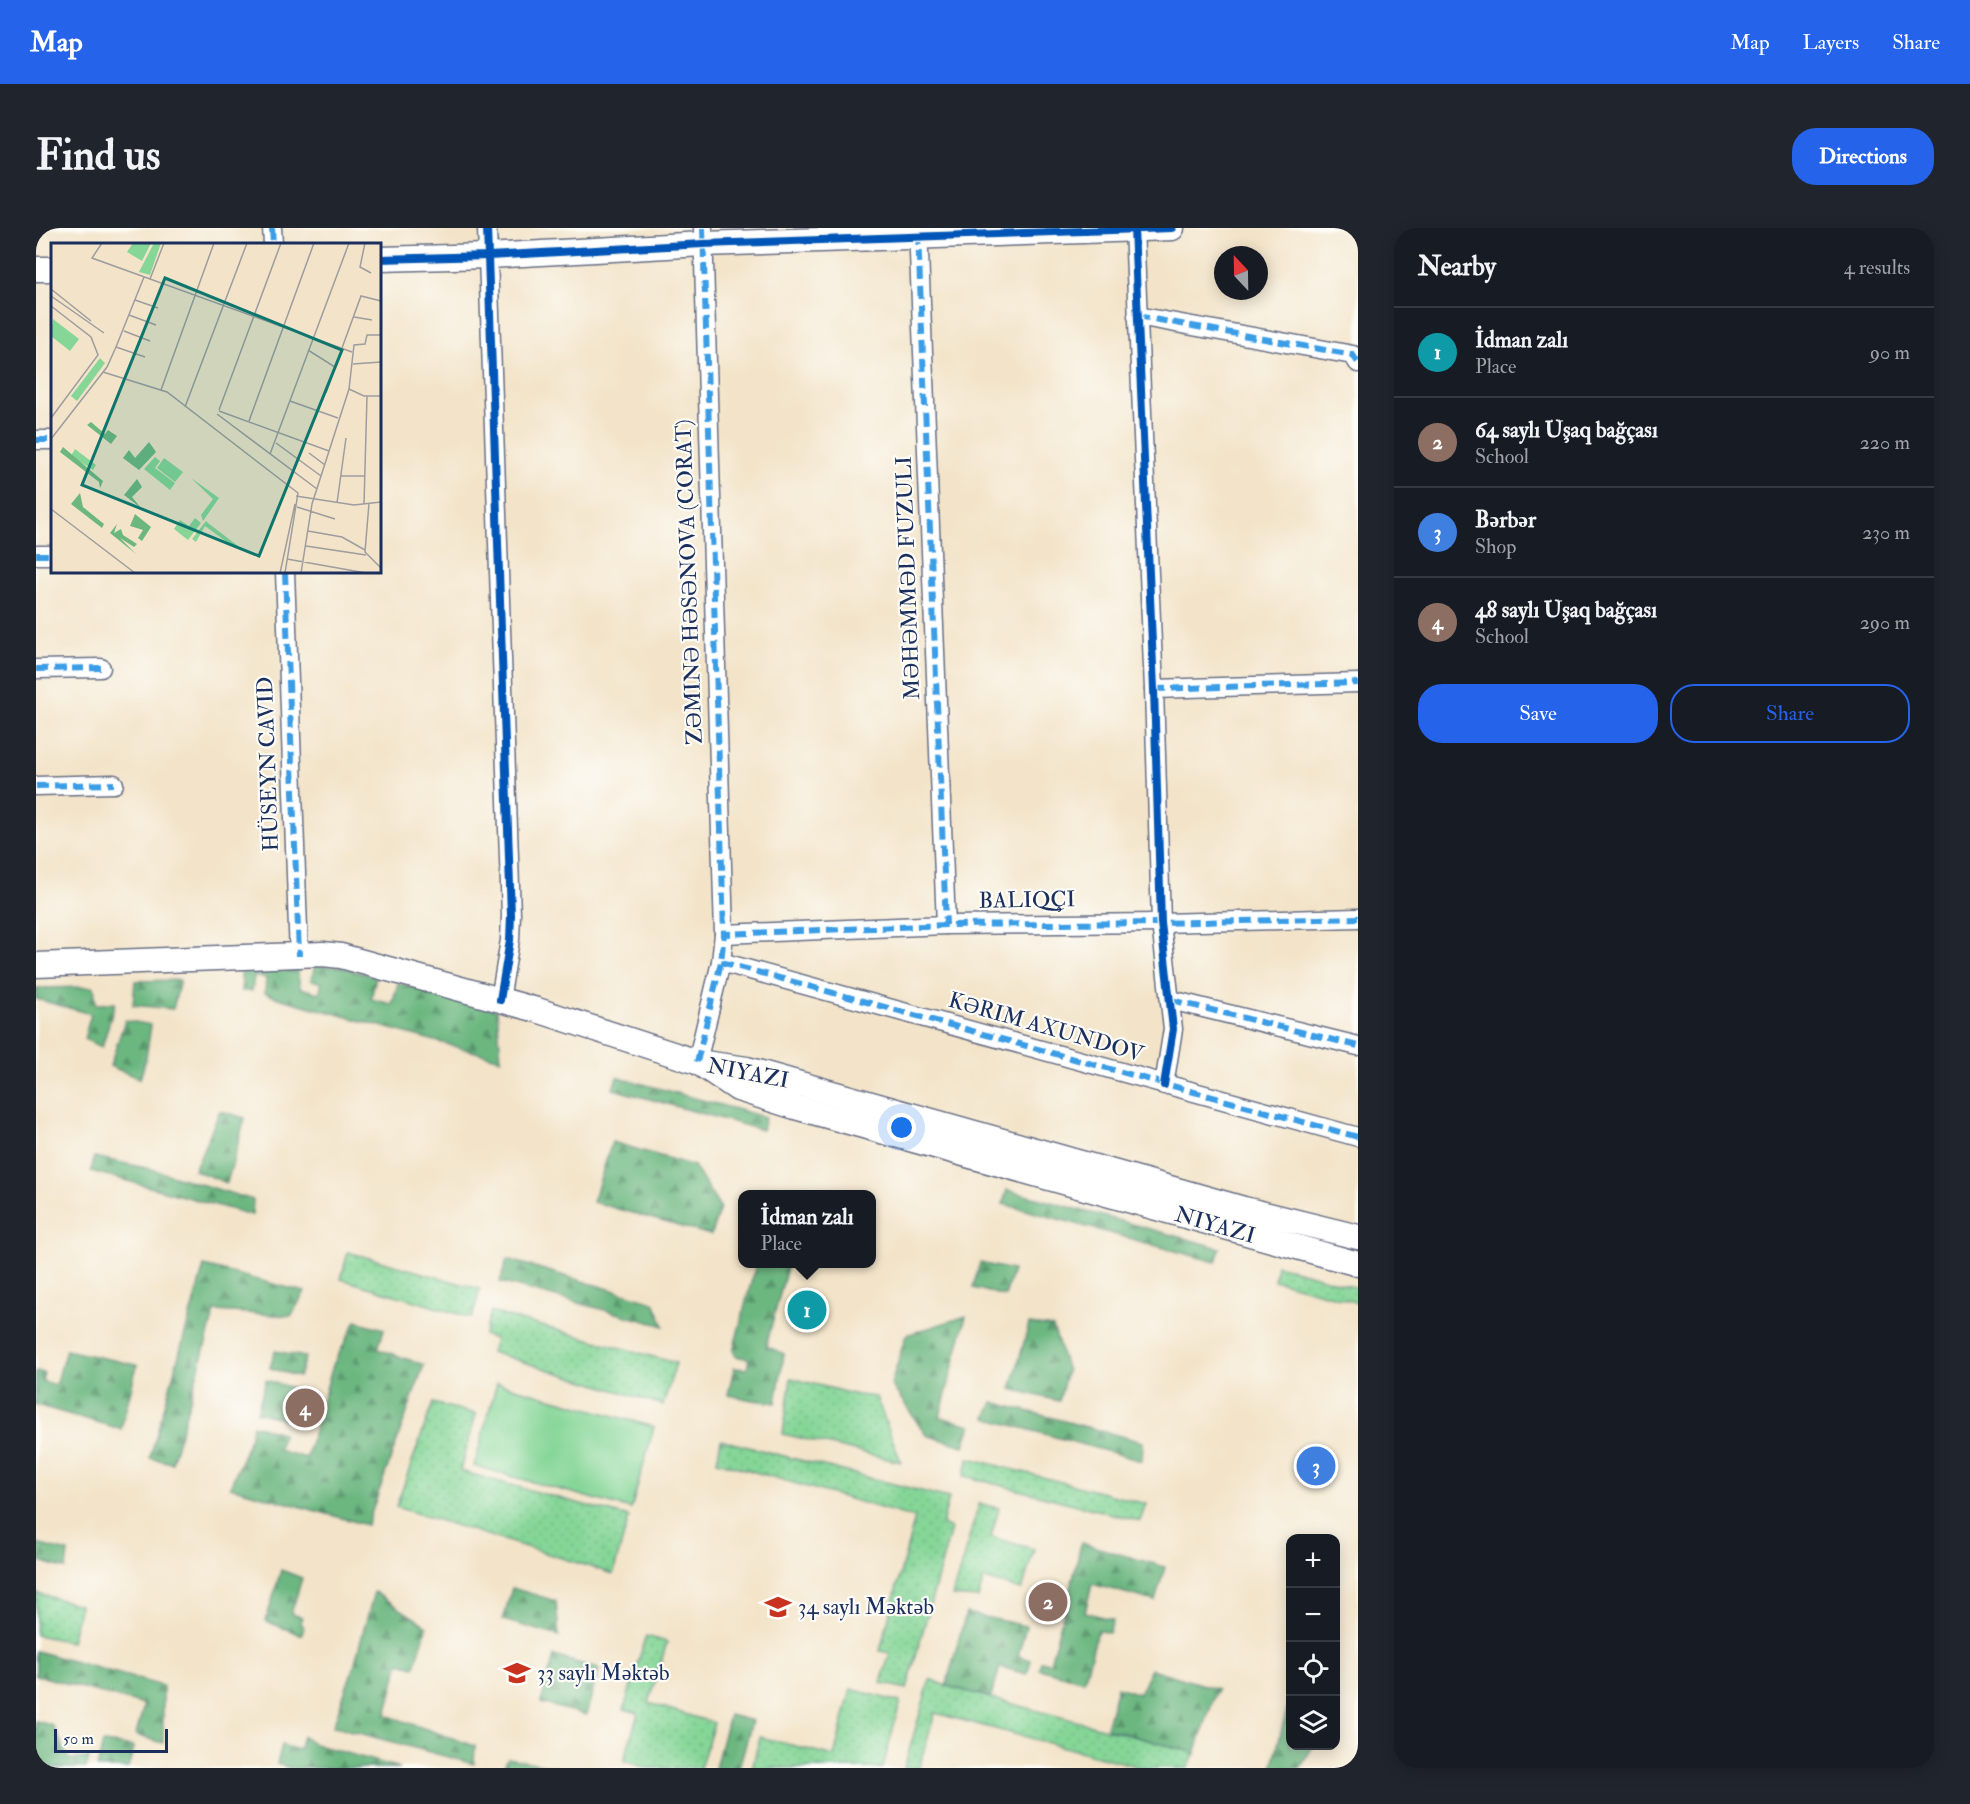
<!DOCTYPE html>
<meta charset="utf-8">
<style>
body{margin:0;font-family:"IM FELL Double Pica",serif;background:#20242c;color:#f1f3f6}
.controls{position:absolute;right:18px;bottom:18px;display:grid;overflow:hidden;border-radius:12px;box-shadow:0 3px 15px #0003}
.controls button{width:54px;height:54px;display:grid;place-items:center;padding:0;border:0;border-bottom:2px solid #363941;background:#171b24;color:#f1f3f6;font:30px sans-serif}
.compass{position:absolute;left:1178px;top:18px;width:54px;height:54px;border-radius:50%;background:#171b24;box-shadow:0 3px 15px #0003;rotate:338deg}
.scale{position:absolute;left:18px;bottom:15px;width:114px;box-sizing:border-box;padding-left:6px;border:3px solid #1b2f5e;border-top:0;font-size:16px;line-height:21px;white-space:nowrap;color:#1b2f5e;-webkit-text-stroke:4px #fdfcf7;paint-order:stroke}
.you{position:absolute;left:866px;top:900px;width:21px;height:21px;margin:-15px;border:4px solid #fff;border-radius:50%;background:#1a73e8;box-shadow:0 0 0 9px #1a73e833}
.badge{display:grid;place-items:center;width:39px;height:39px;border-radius:50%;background:#2563eb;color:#fff;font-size:20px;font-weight:700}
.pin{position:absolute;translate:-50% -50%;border:3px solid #fff;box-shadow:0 2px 6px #0006}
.popup{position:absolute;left:702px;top:962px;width:138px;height:78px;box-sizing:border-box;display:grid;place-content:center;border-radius:12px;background:#171b24;filter:drop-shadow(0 2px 4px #0005);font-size:20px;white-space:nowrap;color:#9ea1a6}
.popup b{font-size:22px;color:#f1f3f6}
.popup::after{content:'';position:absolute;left:50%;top:100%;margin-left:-12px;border:12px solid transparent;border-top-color:#171b24}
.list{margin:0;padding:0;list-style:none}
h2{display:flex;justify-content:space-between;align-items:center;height:78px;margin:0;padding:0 24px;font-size:26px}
h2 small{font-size:20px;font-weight:400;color:#9ea1a6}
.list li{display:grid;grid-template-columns:39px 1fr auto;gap:18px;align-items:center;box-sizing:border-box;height:90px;padding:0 24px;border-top:2px solid #363941}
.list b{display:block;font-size:22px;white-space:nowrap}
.list p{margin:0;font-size:20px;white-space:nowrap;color:#9ea1a6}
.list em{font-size:20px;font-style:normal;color:#9ea1a6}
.actions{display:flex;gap:12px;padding:18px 24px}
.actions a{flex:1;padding:14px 0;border:2px solid #2563eb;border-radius:24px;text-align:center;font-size:21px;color:#2563eb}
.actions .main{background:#2563eb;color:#fff}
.icon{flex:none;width:33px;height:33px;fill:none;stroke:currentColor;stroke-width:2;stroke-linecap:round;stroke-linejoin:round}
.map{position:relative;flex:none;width:1322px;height:1540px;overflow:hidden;border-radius:24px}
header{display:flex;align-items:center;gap:36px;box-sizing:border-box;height:84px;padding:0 30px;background:#2563eb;color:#fff}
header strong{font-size:28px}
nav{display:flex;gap:33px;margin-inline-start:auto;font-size:21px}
.intro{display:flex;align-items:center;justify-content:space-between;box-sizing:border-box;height:144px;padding:0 36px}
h1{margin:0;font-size:42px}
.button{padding:15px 27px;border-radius:24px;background:#2563eb;color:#fff;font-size:21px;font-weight:700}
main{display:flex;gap:36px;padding:0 36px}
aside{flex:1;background:#171b24;border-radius:24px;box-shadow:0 3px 15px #0003}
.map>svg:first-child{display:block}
</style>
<header>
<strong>Map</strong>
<nav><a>Map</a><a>Layers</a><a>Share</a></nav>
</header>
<div class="intro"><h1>Find us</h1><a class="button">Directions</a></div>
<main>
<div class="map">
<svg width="1322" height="1540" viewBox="0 0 1322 1540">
<defs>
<pattern id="grass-dots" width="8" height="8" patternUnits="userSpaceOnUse" patternTransform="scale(1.5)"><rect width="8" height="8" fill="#85d697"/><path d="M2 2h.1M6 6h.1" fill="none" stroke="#72b885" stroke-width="1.8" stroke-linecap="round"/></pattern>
<pattern id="forest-firs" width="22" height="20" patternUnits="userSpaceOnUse" patternTransform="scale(1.5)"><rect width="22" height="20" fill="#6cb780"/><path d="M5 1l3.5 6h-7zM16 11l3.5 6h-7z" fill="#58956c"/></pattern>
</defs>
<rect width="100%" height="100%" fill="#fdfcf7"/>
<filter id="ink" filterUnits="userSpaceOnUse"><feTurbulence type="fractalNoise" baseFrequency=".0167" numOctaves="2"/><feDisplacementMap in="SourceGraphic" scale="12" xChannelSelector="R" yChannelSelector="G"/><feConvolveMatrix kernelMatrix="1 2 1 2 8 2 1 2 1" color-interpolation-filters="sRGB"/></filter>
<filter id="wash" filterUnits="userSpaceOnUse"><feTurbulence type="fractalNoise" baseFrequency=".008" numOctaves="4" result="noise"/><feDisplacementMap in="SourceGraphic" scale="24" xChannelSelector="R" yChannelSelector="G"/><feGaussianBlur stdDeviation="1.35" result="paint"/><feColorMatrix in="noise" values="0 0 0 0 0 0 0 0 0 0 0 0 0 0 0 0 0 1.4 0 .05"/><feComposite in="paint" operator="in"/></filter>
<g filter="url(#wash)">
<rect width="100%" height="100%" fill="#f3e4c9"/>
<g fill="url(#grass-dots)" stroke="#50827a" stroke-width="1.5">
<path d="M312,1024L444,1061L436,1090L305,1051Z"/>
<path d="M1241,1037L1322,1060V1075L1238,1052Z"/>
<path d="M455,1084L640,1135L627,1177L455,1124L459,1111L448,1107Z"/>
<path d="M755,1150L821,1167L840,1169L865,1234L747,1206Z"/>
<path d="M397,1175L440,1186L424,1243L593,1289L577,1346L360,1279Z"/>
<path d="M685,1212L913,1270L906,1297L915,1301L871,1461L845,1455L854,1425L844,1423L879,1290L681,1233Z"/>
<path d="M933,1230L1110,1276L1104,1293L928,1248Z"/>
<path d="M943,1276L963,1280L955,1309L998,1321L986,1362L948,1351L942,1370L916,1368Z"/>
<path d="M0,1365L44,1377L35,1414L0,1407Z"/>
<path d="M610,1408L631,1414L613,1475L678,1495L664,1540H611L588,1533L602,1485L588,1481Z"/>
<path d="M894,1451L910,1458L1159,1525L1152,1540H1107L899,1485L883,1540H868Z"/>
<path d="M815,1461L864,1474L847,1540H716L724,1509L798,1528Z"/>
</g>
<g fill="url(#forest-firs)" stroke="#44736f" stroke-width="1.5">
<path d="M279,738L306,739L340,749L335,771L356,776L362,755L461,782L465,831L242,770L229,765L230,750L218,748L216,763H206L205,742L261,739L264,760L283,765L286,755L275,752Z"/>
<path d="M144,752L137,781L97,777L99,753Z"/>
<path d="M58,759L60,776L79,775L66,819L48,811L55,786L0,771V760Z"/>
<path d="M89,792L115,797L110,830L104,851L74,838Z"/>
<path d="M581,849L729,889L726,902L577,861Z"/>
<path d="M184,883L209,890L191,955L158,942Z"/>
<path d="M576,914L658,938L684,980L675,1007L557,974Z"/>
<path d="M58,929L115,941L217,972L216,987L55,943Z"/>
<path d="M971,962L1184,1020L1180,1034L967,976Z"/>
<path d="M471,1031L618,1074L628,1098L464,1054Z"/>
<path d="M944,1035L977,1042L969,1068L937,1060Z"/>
<path d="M720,1036H752L730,1118L748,1126L740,1175L716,1172L692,1167L698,1140L711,1141L713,1131L700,1128L697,1123Z"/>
<path d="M168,1038L269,1064L255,1088L179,1083L136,1235L114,1230Z"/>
<path d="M930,1088L904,1189L935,1197L928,1218L890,1207L855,1156L870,1107Z"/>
<path d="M320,1093L348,1101L342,1121L388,1137L331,1297L194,1259L212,1216L217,1197L247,1205L242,1222L270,1230L297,1137Z"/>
<path d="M993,1096L1017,1099L1031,1143L1023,1173L975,1161Z"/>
<path d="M30,1122L101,1137L85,1201L0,1177V1143L8,1145L6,1153L20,1157Z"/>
<path d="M239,1123L269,1129L263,1149L234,1140Z"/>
<path d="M230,1152L260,1161L251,1192L221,1184Z"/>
<path d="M957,1174L1107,1214L1106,1233L950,1190Z"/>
<path d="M1045,1315L1129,1339L1119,1373L1056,1356L1049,1384L1077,1392L1073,1405L1062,1402L1048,1453L1003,1441L1005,1433L1014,1435L1040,1339Z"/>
<path d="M0,1316L32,1324L30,1341L0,1332Z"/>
<path d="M245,1342L266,1350L255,1386L266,1389L264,1395L268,1400L265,1407L230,1393Z"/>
<path d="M476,1360L520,1373L523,1408L467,1392Z"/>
<path d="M338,1364L391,1398L379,1439L363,1435L350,1487L439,1518L438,1536L297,1498L318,1438Z"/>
<path d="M930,1385L990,1398L982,1428L995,1432L991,1446L964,1439L955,1469L910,1458Z"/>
<path d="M0,1423L127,1458V1515L100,1507L108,1477L0,1447Z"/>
<path d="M518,1428L563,1441L550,1487L505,1475Z"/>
<path d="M1115,1441L1181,1461L1159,1525L1070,1500L1081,1459L1103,1466Z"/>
<path d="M1254,1469V1518H1277L1264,1540H1236Z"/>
<path d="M693,1487L716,1493L703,1540H679Z"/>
<path d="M0,1493L17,1498L33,1531L53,1530L50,1540H0L3,1525L0,1524Z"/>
<path d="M267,1508L278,1516L364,1540H254L241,1536L246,1517L263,1522Z"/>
<path d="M67,1515L98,1519L92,1540H61Z"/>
<path d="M472,1530L525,1540H467Z"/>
</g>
<path fill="#85d697" stroke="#50827a" stroke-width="1.5" d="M461,1155L618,1199L595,1281L438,1238Z"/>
</g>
<g filter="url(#ink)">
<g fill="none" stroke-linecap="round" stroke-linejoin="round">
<g stroke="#676e83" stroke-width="21">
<g id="street">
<path d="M236,0L237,16"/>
<path d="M451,0L475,687L474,712L464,772"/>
<path d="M667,0L688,706"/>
<path d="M882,0L910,697"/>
<path d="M1098,0L1118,461L1125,695L1137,801L1128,857"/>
<path d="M1101,88L1317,127L1322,135"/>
<path d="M0,212H16"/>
<path d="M0,327H16"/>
<path d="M249,344L263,728"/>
<path d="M0,441L65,440"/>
<path d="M1118,461L1322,455"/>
<path d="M0,558L78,556"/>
<path d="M685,734L1322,909"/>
<path d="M1135,772L1322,818"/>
<path d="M661,834L685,734L688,706L910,697L1125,695L1322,690"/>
</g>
</g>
<g stroke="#676e83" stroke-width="27">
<g id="secondary">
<path d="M344,31L452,28L667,16L1136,0"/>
<path d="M0,41H16"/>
<path d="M0,737L287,726L305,728L501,782L661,834L711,841L1208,981L1322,1009"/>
<path d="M666,837L702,861L759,879L1322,1036"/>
</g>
</g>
<use href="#street" stroke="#fff" stroke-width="18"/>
<use href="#secondary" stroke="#fff" stroke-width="24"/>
<g stroke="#3b9de6" stroke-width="6" stroke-dasharray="12 6" stroke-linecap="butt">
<path d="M236,0L237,16"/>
<path d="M667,0L688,706"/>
<path d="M882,5L910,697"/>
<path d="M1101,88L1317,127L1322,135"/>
<path d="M0,212H16"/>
<path d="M0,327H16"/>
<path d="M249,344L263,728"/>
<path d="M0,441L65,440"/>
<path d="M1118,461L1322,455"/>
<path d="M0,558L78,556"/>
<path d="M685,734L1322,909"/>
<path d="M1135,772L1322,818"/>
<path d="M661,834L685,734L688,706L910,697L1125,695L1322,690"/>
</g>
<g stroke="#fdfcf7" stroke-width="11">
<g id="cycleway">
<path d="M451,0L475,687L474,712L464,772"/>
<path d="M1098,0L1118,461L1125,695L1137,801L1128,857"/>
<path d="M344,31L452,28L667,16L1136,0"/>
</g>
</g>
<use href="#cycleway" stroke="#0057b8" stroke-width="8"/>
</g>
</g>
<defs>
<g id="school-bare" transform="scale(2.07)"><path d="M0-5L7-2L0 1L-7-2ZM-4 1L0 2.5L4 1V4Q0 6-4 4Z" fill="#c8321e" stroke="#fdfcf7" stroke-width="2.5" paint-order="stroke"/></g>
</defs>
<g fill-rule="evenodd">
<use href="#school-bare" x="742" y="1379"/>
<use href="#school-bare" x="481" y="1445"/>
</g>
<g text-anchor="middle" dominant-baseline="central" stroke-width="4.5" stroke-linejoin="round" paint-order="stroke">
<g font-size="22" fill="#1b2f5e" stroke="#fdfcf7">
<text transform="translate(872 350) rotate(-92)">MƏHƏMMƏD FUZULI</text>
<text transform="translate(653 354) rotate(-92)">ZƏMINƏ HƏSƏNOVA (CORAT)</text>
<text transform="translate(232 536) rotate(-92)">HÜSEYN CAVID</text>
<text transform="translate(991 672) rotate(-1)">BALIQÇI</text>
<text transform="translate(1010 799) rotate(16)">KƏRIM AXUNDOV</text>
<text transform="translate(712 845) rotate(11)">NIYAZI</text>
<text transform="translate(1179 997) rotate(16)">NIYAZI</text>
</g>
<g font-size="22" fill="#1b2f5e" stroke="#fdfcf7" text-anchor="start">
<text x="762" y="1379">34 saylı Məktəb</text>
<text x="501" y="1445">33 saylı Məktəb</text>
</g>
</g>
<g transform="translate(15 15)">
<rect width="330" height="330" fill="#f3e4c9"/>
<path d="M82,0H100L91,18L76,9ZM103,0H110L99,32L88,29ZM2,76L28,96L19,108L0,93ZM49,115L54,120L26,158L20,153ZM24,206L45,222L42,227L20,213ZM104,214L109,218L104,225L124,240L119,247L93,226ZM140,235L168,255L152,278L150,272L162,256ZM144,275L150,280L137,297L123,286L129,277L138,283ZM155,278L157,280L187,303L184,305L154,283L145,299L141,296Z" fill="#85d697"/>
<path d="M40,179L54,191L57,187L66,193L60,201L36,182ZM98,199L105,209L88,227L72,215L78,207L84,215ZM12,204L52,238L49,245L48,239L9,209ZM86,236L91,244L81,254L90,265L73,252ZM29,250L32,264L53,281L51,285L20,261ZM84,271L100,284L91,298L87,295L92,287L79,283ZM66,281L63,290L70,286L72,292L86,301L83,304L69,295L85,311L59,290Z" fill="#6cb780"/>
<path d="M113,215L132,229L124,239L106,225Z" fill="#85d697"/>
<path fill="none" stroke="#9d9c9e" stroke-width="1.5" d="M51,0L41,15L301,109M314,0L309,24L320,30M93,34L65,104L94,114M99,36L113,0M0,46L40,78M0,53L53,90M84,57L107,65M0,63L40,94L47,112L0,175M78,72L105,82M303,74L321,77M73,88L99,98M291,105L310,53L330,58M257,107L284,124L275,150M302,121L330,119M52,129L116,149L247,250L234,330M298,146L313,153H330M110,147L163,0M239,158L287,175M134,164L196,0M168,167L230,0M168,168L278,208M166,171L266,246M198,178L263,0M0,196L56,124L65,104M225,200L270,233M258,210L274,222M219,211L298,0M290,233H314M245,253L303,262L330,259M286,260L295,195M318,260L314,309L330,325M313,261L316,153M246,264L284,276M0,266L84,330M257,288L291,294L314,307M255,303L315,312M236,316L315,330M229,330L244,261M250,330L261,261L298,146L303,102L314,101L316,92H330"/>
<path fill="#0f766e" fill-opacity="0.15" stroke="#0f766e" stroke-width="3" d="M114,35L291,107L208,313L31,242Z"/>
<rect width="330" height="330" fill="none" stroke="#1b2f5e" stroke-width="3"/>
</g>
</svg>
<div class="controls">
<button>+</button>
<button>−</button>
<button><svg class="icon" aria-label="locate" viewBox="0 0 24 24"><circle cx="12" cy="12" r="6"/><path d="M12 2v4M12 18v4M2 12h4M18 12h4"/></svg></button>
<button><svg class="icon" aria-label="layers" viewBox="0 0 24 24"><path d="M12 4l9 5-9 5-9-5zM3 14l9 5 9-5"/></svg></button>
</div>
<svg class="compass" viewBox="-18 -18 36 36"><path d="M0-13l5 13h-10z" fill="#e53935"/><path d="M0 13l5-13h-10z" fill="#9ea1a6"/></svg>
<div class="scale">50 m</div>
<div class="you"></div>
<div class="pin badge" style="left:771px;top:1082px;background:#0f9aa8">1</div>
<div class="popup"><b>İdman zalı</b>Place</div>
<div class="pin badge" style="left:1012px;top:1374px;background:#8d6e63">2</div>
<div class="pin badge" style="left:1280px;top:1238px;background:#3f7fe0">3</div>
<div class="pin badge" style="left:269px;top:1180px;background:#8d6e63">4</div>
</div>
<aside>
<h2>Nearby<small>4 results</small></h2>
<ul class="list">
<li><span class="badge" style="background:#0f9aa8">1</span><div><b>İdman zalı</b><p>Place</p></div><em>90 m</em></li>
<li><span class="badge" style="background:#8d6e63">2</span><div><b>64 saylı Uşaq bağçası</b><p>School</p></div><em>220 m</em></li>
<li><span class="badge" style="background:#3f7fe0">3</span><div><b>Bərbər</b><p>Shop</p></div><em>230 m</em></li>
<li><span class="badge" style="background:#8d6e63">4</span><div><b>48 saylı Uşaq bağçası</b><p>School</p></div><em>290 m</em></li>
</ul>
<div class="actions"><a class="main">Save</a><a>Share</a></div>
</aside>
</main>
